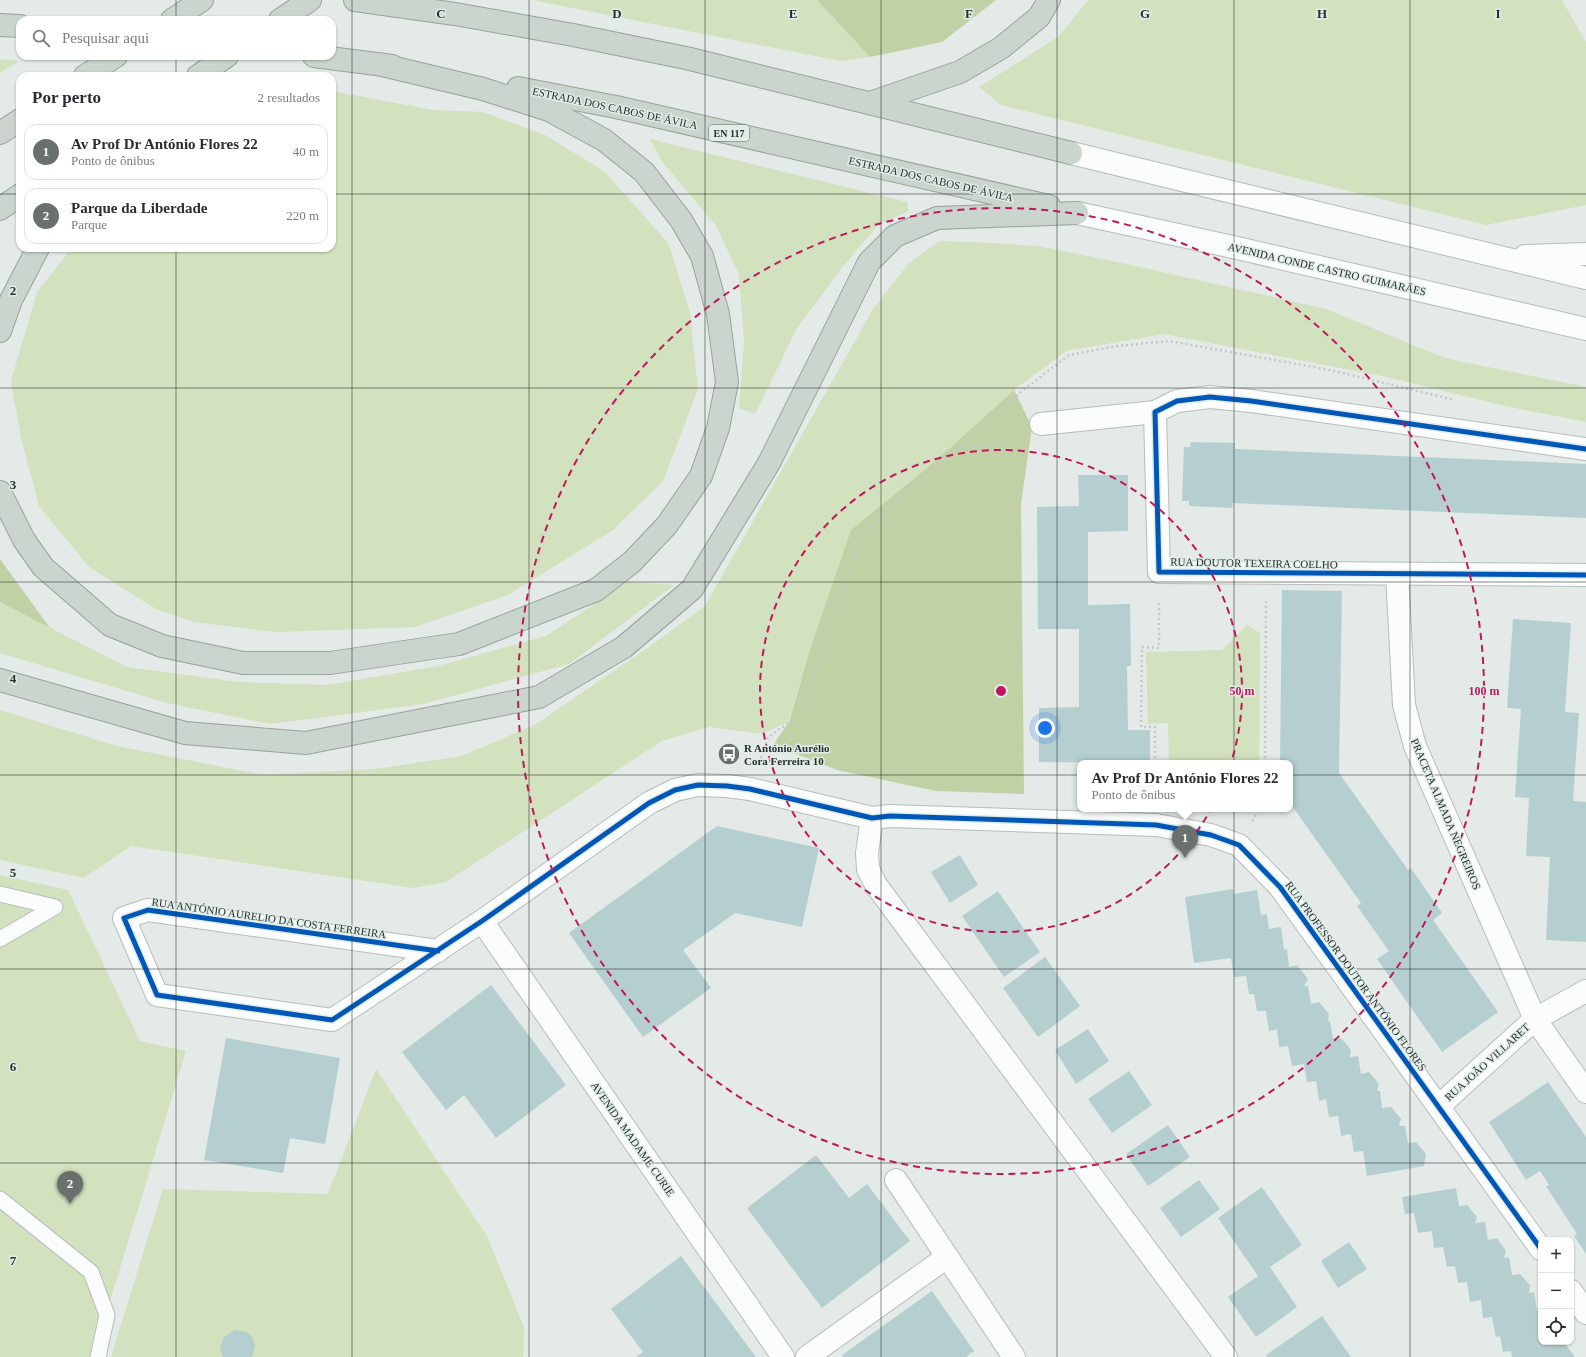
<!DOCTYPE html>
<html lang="pt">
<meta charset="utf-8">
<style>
body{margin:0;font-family:"Times New Roman",serif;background:#f7f7f7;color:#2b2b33}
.controls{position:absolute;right:12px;bottom:12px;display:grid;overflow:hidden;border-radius:8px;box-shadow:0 1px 3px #0004}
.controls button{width:36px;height:36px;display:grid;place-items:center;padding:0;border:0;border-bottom:1px solid #e1e1e2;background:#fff;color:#2b2b33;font:20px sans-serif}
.you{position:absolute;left:1045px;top:728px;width:14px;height:14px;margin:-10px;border:3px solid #fff;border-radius:50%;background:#1a73e8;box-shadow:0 0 0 6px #1a73e833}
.badge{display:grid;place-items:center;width:26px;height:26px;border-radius:50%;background:#6a706e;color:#fff;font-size:13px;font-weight:700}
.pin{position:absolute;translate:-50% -33px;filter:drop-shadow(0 1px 2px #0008)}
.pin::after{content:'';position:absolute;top:21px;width:14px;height:12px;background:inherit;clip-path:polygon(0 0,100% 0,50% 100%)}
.popup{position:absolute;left:1077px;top:760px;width:216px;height:52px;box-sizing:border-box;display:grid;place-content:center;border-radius:8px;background:#fff;filter:drop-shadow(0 1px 3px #0005);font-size:13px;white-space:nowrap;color:#7c7c81}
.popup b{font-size:15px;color:#2b2b33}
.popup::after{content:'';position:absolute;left:50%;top:100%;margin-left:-8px;border:8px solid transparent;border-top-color:#fff}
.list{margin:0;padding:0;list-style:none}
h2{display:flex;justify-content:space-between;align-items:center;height:52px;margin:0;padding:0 16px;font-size:17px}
h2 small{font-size:13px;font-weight:400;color:#7c7c81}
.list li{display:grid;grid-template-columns:26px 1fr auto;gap:12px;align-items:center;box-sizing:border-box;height:56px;margin:0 8px 8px;padding:0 8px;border:1px solid #e1e1e2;border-radius:12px}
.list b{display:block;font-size:15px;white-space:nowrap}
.list p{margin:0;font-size:13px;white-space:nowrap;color:#7c7c81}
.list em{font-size:13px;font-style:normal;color:#7c7c81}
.icon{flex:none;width:22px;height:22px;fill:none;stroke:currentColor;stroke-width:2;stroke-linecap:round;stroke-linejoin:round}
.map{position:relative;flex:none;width:1586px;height:1357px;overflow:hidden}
.search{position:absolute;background:#fff;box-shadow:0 1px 3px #0004;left:16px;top:16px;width:320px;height:44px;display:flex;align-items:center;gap:10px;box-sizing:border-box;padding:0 14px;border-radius:12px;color:#7c7c81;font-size:15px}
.panel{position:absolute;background:#fff;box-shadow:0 1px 3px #0004;left:16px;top:72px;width:320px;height:180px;border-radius:12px}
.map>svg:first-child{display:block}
</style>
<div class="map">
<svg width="1586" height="1357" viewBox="0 0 1586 1357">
<rect width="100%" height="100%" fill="#e3eae8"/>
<g fill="#d2e2be">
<path d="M532,0H817L870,57L840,61Z"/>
<path d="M1088,0H1562L1586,42V205L1486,225L1001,105L979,87L1058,37Z"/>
<path d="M0,59L19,61L0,73Z"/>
<path d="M332,91L433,110L483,112L545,135L604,171L669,244L690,313L698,389L663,481L613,530L508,595L415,627L277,632L193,622L156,609L89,567L39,506L21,438L11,381L37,292L72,248H332Z"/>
<path d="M650,139L907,202L909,211L879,224L844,265L797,328L755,414L739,408L744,343L739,274L716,226L661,160Z"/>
<path d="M940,241L990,243L1038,246L1131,265L1326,309L1445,358L1586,387V422L1505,406L1387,377L1164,334L1066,351L1014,390L939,458L851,530L810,649L788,722L762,734L709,727L662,741L446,882L413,888L131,846L84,878L0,860V710L117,746L263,775L375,769L462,756L536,724L649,647L705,606L873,309L909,263Z"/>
<path d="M627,582L674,585L569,664L423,704L270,724L167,703L0,653V602L127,667L238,682L327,685L438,666L546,636Z"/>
<path d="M1247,625L1260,633L1259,763H1169L1168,723L1148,724L1146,652L1222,650Z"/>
<path d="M0,875L68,890L140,1041L186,1051L93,1357H0Z"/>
<path d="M376,1069L487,1236L524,1327L523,1357H111L163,1189L328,1194Z"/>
</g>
<g fill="#c0d2a5">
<path d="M817,0H996L942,42L870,57Z"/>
<path d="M1014,390L1032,427L1021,504L1024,794L936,791L837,770L773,745L789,722L810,649L851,530L939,458Z"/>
<path d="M0,559L50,628L0,602Z"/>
</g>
<g fill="#b5cfd0">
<path d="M1191,442L1235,443V449L1586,464V518L1233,503L1232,508L1189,506V501H1182L1184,447H1190Z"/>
<path d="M1078,475H1128V531L1088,532V605L1130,604L1131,666H1127L1128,730H1150V763L1039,762V708L1079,707V629H1038L1037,507L1079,506Z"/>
<path d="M1282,590L1342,591L1339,773L1408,870L1411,868L1442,913L1433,920L1498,1012L1442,1052L1377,959L1389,951L1357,906L1361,903L1290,803V763H1280Z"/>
<path d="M1513,619L1571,623L1565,712L1579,713L1573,801L1586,802V942L1546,940L1550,857L1526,856L1529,798L1515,797L1521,709L1507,708Z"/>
<path d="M717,826L819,848L802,927L735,913L683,950L711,988L643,1037L569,933Z"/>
<path d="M960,855L978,885L950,903L931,872Z"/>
<path d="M1233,889L1234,894L1257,890L1261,915L1267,914L1269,929L1281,927L1284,950L1287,949L1289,967L1297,965L1308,979L1304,986H1308L1311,1004L1319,1002L1329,1014L1328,1022L1330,1021L1333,1039L1341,1038L1351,1050L1350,1057L1358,1056L1361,1074L1369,1072L1379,1084L1377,1091H1380L1382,1108L1391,1107L1401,1119L1399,1126H1405L1408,1143L1416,1142L1426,1154L1424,1166L1367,1176L1363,1151L1354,1152L1351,1134L1341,1136L1338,1116L1329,1117L1326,1099L1319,1101L1316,1081L1307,1082L1304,1064L1292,1066L1288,1046L1279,1047L1277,1029L1269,1031L1266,1011H1257L1254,994H1249L1246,976L1234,977L1231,958L1194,963L1185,897Z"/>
<path d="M998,891L1040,952L1004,977L962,916Z"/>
<path d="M1045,957L1080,1006L1038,1037L1003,988Z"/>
<path d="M491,985L566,1085L496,1138L464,1095L446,1110L402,1052Z"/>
<path d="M1088,1029L1109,1061L1076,1084L1055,1050Z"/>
<path d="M226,1038L340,1058L325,1144L290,1138L283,1173L204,1160Z"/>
<path d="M1129,1071L1152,1105L1112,1133L1088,1099Z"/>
<path d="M1548,1082L1586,1137V1254L1574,1236L1577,1234L1546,1186L1549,1185L1540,1171L1526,1180L1489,1122Z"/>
<path d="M1168,1125L1190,1157L1148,1186L1126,1154Z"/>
<path d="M816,1155L849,1198L867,1184L910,1241L822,1308L747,1208Z"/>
<path d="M1199,1180L1220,1209L1181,1237L1160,1208Z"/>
<path d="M1262,1187L1302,1245L1270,1267L1297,1307L1256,1337L1228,1297L1258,1276L1218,1218Z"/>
<path d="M1456,1188L1459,1206L1467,1205L1477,1217L1475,1223L1485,1222L1488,1240L1497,1238L1506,1251L1504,1258L1509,1257L1512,1275L1520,1274L1530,1285L1529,1293L1534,1292L1537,1310L1541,1309V1342H1555L1556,1344L1564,1343L1574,1355V1357H1512L1511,1351L1503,1352L1500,1336L1496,1337L1492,1317L1483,1318L1481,1300L1470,1302L1467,1282L1458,1283L1455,1266L1447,1267L1443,1247L1434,1248L1432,1231L1418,1233L1414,1213L1405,1214L1402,1197Z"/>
<path d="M1349,1242L1367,1269L1338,1288L1321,1261Z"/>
<path d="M681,1256L756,1357H636L643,1352L611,1309Z"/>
<path d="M932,1291L974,1351L966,1357H843L842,1355Z"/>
<path d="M1322,1316L1351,1357H1267L1266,1355Z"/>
<path d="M235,1330L247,1332L251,1335L255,1345L252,1357H223L220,1347L222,1341L225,1336Z"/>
</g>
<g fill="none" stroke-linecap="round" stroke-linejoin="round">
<g stroke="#b8bdbc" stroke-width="17">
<g id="lane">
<path d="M0,894L55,907L0,939"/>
<path d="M0,1199L91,1272L107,1315L98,1357"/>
</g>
</g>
<g stroke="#b8bdbc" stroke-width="24">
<g id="street">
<path d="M1041,424L1155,412"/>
<path d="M1586,449L1251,401L1210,397L1177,401L1155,412L1159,572L1586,575"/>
<path d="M1397,574L1404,705L1415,746L1535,1019L1586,1092"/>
<path d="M872,818L867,853L868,869L876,885L1226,1357"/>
<path d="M482,921L783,1357"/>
<path d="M438,951L148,910L124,918L157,995L332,1020L482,921L649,803L675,790L698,785L727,786L750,789L872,818L890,816L1156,825L1211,835L1239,845L1280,887L1541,1249"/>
<path d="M1439,1106L1535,1019L1586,991"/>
<path d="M896,1180L1014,1357"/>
<path d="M1571,1291L1586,1313"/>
<path d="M807,1357L947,1257"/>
</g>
</g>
<g stroke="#b8bdbc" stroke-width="24">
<g id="secondary">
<path d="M1071,153L1586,278"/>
<path d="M1077,213L1233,247L1586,329"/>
<path d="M1525,256L1586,254"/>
</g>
</g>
<g stroke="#95a49a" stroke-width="24">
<g id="highway">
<path d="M355,0L455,14L573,35L686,58L1071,153"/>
<path d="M172,20L202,0"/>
<path d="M280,20L310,0"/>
<path d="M0,25L20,26"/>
<path d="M314,56L392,66"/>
<path d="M85,76L116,56"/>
<path d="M198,76L227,56"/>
<path d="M518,88L616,107L1049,206"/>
<path d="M870,103L960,72L1001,48L1039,17L1049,0"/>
<path d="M0,133L20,120"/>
<path d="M0,209L20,195"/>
<path d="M0,331L11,300L38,248"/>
<path d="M0,492L24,540L43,567L110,625L162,646L243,663H330L459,644L596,590L632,562L667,525L701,476L718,428L727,382L718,314L702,256L681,220L644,172L604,140L549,110L483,89L378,64"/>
<path d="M0,680L185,733L306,743L539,697L624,647L692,589L769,463L869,262L895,236L937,218L1077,213"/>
</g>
</g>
<g stroke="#c5c8c7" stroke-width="2.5" stroke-dasharray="2 3" stroke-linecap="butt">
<path d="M959,447L1007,445L1018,438"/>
<path d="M759,763L768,737L802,714L841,597L859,539L905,493L1021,392L1069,355L1117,346L1169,341L1330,370L1455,400"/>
<path d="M1155,763V727H1141L1142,647L1159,648V600"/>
<path d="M1265,763L1266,601"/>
<path d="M1252,821L1259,809"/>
</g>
<use href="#lane" stroke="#fbfcfc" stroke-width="15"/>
<use href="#street" stroke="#fbfcfc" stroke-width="22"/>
<use href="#secondary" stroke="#fbfcfc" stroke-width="22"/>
<use href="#highway" stroke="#c9d5cd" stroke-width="22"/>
<g stroke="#e0ede9" stroke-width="8">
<g id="cycleway">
<path d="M1586,449L1251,401L1210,397L1177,401L1155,412L1159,572L1586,575"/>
<path d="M438,951L148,910L124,918L157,995L332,1020L482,921L649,803L675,790L698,785L727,786L750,789L872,818L890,816L1156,825L1211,835L1239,845L1280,887L1541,1249"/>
</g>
</g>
<use href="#cycleway" stroke="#0057b8" stroke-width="5"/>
</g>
<path fill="none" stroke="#292e2d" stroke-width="1" stroke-opacity="0.55" d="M176,0V20M352,0V1357M529,0V1357M705,0V1357M881,0V1357M1057,0V1357M1234,0V1357M1410,0V1357M176,56V76M0,194H20M332,194H1586M176,248V1357M0,388H1586M0,582H1586M0,775H1586M0,969H1586M0,1163H1586"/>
<g fill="none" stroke="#c2185b" stroke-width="2" stroke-dasharray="7 5">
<circle cx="1001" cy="691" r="241"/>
<circle cx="1001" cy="691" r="483"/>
</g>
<defs>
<g id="bus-disc" transform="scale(1.15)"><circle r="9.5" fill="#6a706e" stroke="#e0ede9"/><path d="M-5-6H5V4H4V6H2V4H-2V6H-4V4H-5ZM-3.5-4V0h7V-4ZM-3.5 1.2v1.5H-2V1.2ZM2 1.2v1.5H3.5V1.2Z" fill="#fff"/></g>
</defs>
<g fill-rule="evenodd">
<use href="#bus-disc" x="729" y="754"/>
</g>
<g text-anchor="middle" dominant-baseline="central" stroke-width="3" stroke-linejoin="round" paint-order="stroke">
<rect fill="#e0ede9" stroke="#606765" stroke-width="1" x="709" y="125" width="40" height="16" rx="3"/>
<g font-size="10" font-weight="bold" fill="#292e2d">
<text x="729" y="133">EN 117</text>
</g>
<g font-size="11" fill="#292e2d" stroke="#e0ede9">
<text transform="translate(615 108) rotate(12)">ESTRADA DOS CABOS DE ÁVILA</text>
<text transform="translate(931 179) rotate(13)">ESTRADA DOS CABOS DE ÁVILA</text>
<text transform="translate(1327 269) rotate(13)">AVENIDA CONDE CASTRO GUIMARÃES</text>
<text transform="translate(1254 563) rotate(1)">RUA DOUTOR TEXEIRA COELHO</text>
<text transform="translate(1446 814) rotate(67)">PRACETA ALMADA NEGREIROS</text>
<text transform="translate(269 918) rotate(8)">RUA ANTÓNIO AURELIO DA COSTA FERREIRA</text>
<text transform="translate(1356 976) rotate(54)">RUA PROFESSOR DOUTOR ANTÓNIO FLORES</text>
<text transform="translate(1487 1062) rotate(-42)">RUA JOÃO VILLARET</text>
<text transform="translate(633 1139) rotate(55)">AVENIDA MADAME CURIE</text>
</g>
<g font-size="11" font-weight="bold" fill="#292e2d" stroke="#e0ede9" text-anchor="start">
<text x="744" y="748">R António Aurélio<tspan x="744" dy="13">Cora Ferreira 10</tspan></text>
</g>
</g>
<g font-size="13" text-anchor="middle" font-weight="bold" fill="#292e2d" stroke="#e0ede9" stroke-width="3" stroke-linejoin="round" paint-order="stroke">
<text x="441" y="18">C</text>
<text x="617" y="18">D</text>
<text x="793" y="18">E</text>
<text x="969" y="18">F</text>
<text x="1145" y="18">G</text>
<text x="1322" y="18">H</text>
<text x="1498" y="18">I</text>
<text x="13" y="295">2</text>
<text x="13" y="489">3</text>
<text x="13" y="683">4</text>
<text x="13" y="877">5</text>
<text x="13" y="1071">6</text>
<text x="13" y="1265">7</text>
</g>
<circle cx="1001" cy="691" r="6" fill="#c2185b" stroke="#e0ede9" stroke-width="2"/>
<g font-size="12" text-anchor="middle" font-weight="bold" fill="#c2185b" stroke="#e0ede9" stroke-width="3" stroke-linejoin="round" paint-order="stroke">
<text x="1242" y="695">50 m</text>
<text x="1484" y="695">100 m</text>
</g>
</svg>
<div class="controls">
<button>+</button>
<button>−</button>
<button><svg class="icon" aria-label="locate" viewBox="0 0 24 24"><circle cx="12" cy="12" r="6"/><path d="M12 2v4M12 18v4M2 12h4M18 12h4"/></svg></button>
</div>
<div class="you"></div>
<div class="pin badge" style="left:1185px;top:858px">1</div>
<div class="popup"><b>Av Prof Dr António Flores 22</b>Ponto de ônibus</div>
<div class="pin badge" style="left:70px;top:1204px">2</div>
<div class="search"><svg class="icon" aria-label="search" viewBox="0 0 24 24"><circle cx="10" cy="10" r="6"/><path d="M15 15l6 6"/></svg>Pesquisar aqui</div>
<section class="panel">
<h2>Por perto<small>2 resultados</small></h2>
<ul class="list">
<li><span class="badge">1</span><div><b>Av Prof Dr António Flores 22</b><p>Ponto de ônibus</p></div><em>40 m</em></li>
<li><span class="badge">2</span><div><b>Parque da Liberdade</b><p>Parque</p></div><em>220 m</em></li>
</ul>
</section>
</div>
